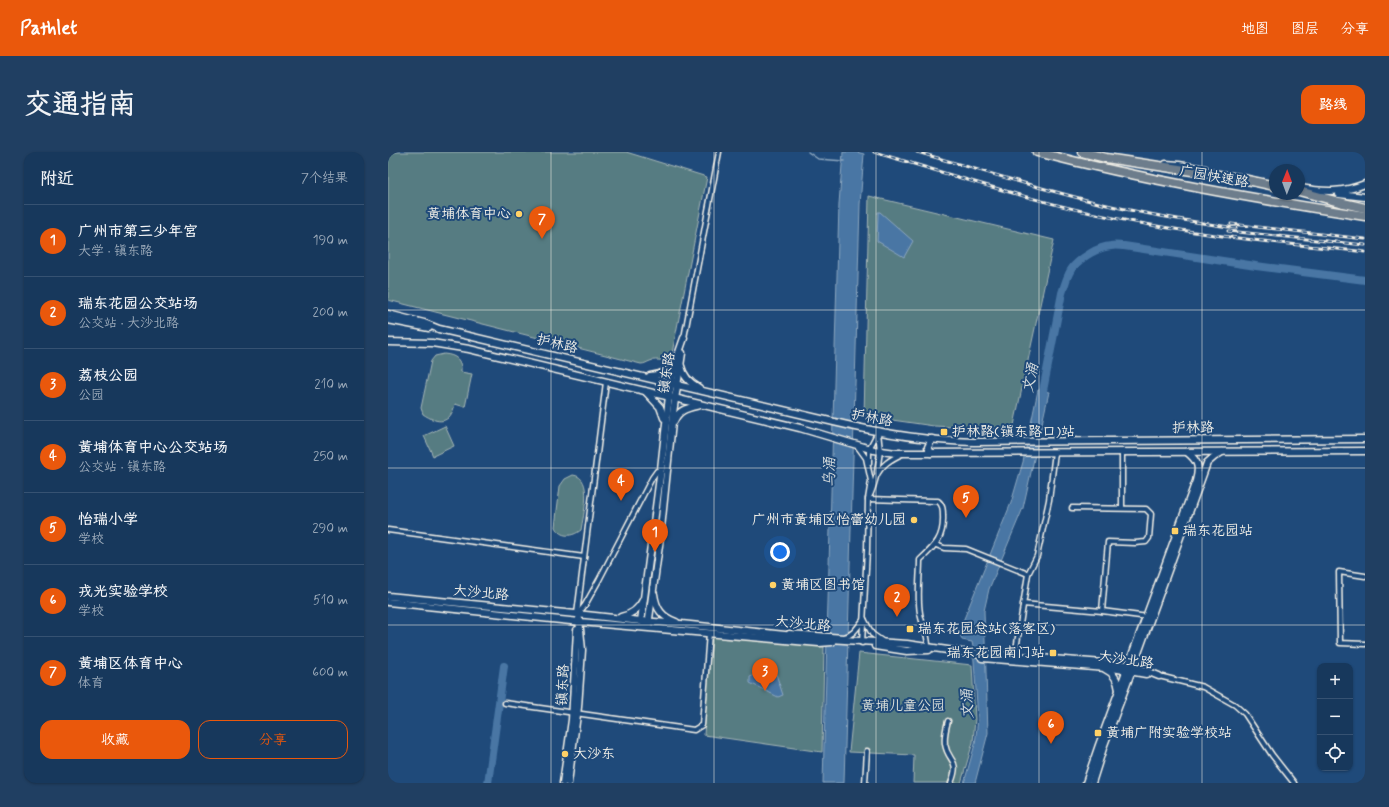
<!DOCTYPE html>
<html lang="zh">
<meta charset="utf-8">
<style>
body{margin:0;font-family:Mynerve,"LXGW WenKai TC",sans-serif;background:#203f62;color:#f1f3f6}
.controls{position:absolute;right:12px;bottom:12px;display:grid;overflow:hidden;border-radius:8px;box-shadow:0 1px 3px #0004}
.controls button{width:36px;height:36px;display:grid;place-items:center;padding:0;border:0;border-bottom:1px solid #365272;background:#17385c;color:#f1f3f6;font:20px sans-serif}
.compass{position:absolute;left:881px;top:12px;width:36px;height:36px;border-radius:50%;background:#17385c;box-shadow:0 1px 3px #0004;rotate:1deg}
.you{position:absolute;left:392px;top:400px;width:14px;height:14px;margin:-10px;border:3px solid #fff;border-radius:50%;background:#1a73e8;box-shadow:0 0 0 6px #1a73e833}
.badge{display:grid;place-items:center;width:26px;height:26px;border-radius:50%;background:#ea580c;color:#fff;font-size:13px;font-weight:700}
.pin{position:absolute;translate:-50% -33px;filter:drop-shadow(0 1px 2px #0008)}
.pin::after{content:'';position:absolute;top:21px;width:14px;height:12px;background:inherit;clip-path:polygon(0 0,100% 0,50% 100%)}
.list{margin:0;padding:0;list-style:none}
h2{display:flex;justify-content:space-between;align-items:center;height:52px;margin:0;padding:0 16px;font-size:17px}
h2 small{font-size:13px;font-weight:400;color:#9eacbb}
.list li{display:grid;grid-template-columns:26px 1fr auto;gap:12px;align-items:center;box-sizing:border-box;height:72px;padding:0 16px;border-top:1px solid #365272}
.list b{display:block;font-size:15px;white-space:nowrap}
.list p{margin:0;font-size:13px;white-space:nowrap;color:#9eacbb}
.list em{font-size:13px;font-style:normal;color:#9eacbb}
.actions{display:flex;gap:8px;padding:12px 16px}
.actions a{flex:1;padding:9px 0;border:1px solid #ea580c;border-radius:12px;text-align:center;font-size:14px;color:#ea580c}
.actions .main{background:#ea580c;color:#fff}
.icon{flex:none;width:22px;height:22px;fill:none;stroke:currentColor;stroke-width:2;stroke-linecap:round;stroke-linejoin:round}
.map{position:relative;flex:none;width:977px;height:631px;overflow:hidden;border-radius:12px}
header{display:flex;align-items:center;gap:24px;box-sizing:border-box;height:56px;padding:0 20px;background:#ea580c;color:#fff}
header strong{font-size:19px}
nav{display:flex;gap:22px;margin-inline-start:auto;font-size:14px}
.intro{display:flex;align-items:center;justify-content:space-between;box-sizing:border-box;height:96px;padding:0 24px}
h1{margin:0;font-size:28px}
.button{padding:10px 18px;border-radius:12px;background:#ea580c;color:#fff;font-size:14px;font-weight:700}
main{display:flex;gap:24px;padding:0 24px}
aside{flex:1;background:#17385c;border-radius:12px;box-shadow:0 1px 3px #0004}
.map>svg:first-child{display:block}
</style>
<header>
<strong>Pathlet</strong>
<nav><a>地图</a><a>图层</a><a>分享</a></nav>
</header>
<div class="intro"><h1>交通指南</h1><a class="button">路线</a></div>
<main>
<aside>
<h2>附近<small>7个结果</small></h2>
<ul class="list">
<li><span class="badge">1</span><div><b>广州市第三少年宫</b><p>大学 · 镇东路</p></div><em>190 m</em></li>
<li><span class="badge">2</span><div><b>瑞东花园公交站场</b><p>公交站 · 大沙北路</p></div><em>200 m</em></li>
<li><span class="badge">3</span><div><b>荔枝公园</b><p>公园</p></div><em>210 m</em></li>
<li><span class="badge">4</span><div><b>黄埔体育中心公交站场</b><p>公交站 · 镇东路</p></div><em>250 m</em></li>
<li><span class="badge">5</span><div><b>怡瑞小学</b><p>学校</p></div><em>290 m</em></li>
<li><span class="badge">6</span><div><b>戎光实验学校</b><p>学校</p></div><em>510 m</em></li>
<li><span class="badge">7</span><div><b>黄埔区体育中心</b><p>体育</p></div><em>600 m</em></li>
</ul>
<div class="actions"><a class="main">收藏</a><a>分享</a></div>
</aside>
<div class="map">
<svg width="977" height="631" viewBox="0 0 977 631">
<rect width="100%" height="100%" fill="#1f4a7a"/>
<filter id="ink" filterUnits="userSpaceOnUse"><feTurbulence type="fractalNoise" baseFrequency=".025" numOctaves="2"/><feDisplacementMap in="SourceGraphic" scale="8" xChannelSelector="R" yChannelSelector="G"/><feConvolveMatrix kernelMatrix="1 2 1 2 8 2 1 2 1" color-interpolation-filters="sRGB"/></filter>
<g filter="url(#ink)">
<g fill="#577c82" stroke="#a6b6b5">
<path d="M0,0H238L319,25L283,206C277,211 269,206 262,209C259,210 257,212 253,212L0,148Z"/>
<path d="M481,44L666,88L625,278L546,274L476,264Z"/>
<path d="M56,202C68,203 74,208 73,220L84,222L77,255L67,252C62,273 50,272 35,262L33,256L43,209L47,204Z"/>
<path d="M57,274L66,294L45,304L36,284Z"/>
<path d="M185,323C206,325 195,364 193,378C184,385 173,386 167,375L172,334L177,327Z"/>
<path d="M323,483L436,495L434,600L316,583Z"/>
<path d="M471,501L584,513L587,567L585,590L573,631H525L526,603L461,600Z"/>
</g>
<g fill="#4876a4" stroke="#8da7bf">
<path d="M455,0H468L476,2L472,52L456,631H435L451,52Z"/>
<path d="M490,60H492L525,89L516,105L489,89Z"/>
<path d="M650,238L661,240L635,356L601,437L596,459L600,581L587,631H576L587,592L590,567L585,495L584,490L574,488L571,479L623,351L635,310Z"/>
<path d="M373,520L388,522L395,543L390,545L362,531V525Z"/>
</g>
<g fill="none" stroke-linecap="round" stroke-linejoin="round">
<path stroke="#8da7bf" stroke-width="1.5" d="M420,0L430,7L456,9"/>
<g stroke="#4876a4" stroke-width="8">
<path d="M653,249L674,141C677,133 679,122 685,115C694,105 710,95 723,94C727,93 732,94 736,94L868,114L977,128"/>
<path d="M100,631L116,514"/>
</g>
<g stroke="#f4f1e8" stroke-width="7">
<g id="street">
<path d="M296,186L331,0"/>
<path d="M470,295L478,306L483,329L480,347L479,398L474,491"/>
<path d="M734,300V356"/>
<path d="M481,311V297L490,280"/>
<path d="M489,320L492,299L490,280"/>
<path d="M482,343C485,337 486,332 488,325C493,313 503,307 514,302"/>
<path d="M480,347L546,349H550C555,353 555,358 555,364C556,386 547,394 532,408C532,425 529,444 532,461C534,474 541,482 540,497"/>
<path d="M684,356L758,357L763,362L761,386L758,390L747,391L720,390L714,459"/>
<path d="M0,378L196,405"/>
<path d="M548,393L556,396L578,397L640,422"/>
<path d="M977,424L951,420L952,491L977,492"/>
<path d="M635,452L714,459L760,465"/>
<path d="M189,462L218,230"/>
<path d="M190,462L197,453L211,428L264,326L269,319L273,317"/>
<path d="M476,467L484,482L494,489"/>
<path d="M401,481L456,485C466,483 470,474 476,467"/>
<path d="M627,504L640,422L649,404L661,348L667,300"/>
<path d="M771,524L815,535L847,553L857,562L884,603L906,631"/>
<path d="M117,551L306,578L314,573L321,481"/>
<path d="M560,569C558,576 556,584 557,592C560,611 573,606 563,631"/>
<path d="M477,631L479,599"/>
</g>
</g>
<g stroke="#f4f1e8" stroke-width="9">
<g id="secondary">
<path d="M778,12L791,13L817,17"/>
<path d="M912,36C935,40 955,41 977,32"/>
<path d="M951,42L977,45"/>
<path d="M0,162L36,171L51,177L446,270C492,281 538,289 586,290L977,287"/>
<path d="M0,168L41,176"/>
<path d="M0,190L44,191L81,197L412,276L486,298L508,301H530L977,299"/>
<path d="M293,214C295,224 302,231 311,236"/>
<path d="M262,224C272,223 281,220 286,212"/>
<path d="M257,239L272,255L276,266"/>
<path d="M286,269C291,257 300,256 312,253"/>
<path d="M543,301L540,295L544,287"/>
<path d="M266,442C268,457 274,465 288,470"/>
<path d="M0,444L198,463L253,469L293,472L425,486L519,492L573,500L741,513L746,514L771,524"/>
<path d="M0,450L192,470L431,491L444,490"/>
<path d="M233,465C242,463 251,457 255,448"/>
<path d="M256,471L253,469L273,317L281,244L288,209L296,186"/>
<path d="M260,474L272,386L285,261L294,201"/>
<path d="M487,494L519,499L541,498"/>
<path d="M594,506L730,517L758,522"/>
<path d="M717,517C726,521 730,529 731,538"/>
<path d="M175,631L184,568L189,478"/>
<path d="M180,631L190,555L194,498L191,467"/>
<path d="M698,631L711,593L808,329C812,314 810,309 799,300"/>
<path d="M704,631L716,593L741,526L819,311L826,305L834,300"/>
</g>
</g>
<g stroke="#f4f1e8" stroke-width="11">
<g id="highway">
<path d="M649,0C757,28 867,47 977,64"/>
<path d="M694,0L718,6L850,26L887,34"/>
<path d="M911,39L951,50L977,56"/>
</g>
</g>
<use href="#street" stroke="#1f4a7a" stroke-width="4"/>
<use href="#secondary" stroke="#1f4a7a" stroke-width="6"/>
<use href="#highway" stroke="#6d7d8c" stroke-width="8"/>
<g stroke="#f4f1e8" stroke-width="3">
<g id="rail">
<path d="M486,0C574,26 662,55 752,71C826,85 902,92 977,100"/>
<path d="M529,0C592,18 655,38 719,53C762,63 805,70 848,76"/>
<path d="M843,72L977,87"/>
<path d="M840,79L977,93"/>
</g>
</g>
<use href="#rail" stroke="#1f4a7a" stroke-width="1.5" stroke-dasharray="4.5" stroke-linecap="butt"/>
</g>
</g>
<path fill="none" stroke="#f4f1e8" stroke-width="1" stroke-opacity="0.55" d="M163,0V631M326,0V631M488,0V631M651,0V631M814,0V631M0,158H977M0,316H977M0,473H977"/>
<g fill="#ffd166" stroke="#1f4a7a" stroke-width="1.5">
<circle cx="131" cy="62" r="4"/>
<rect x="552" y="276" width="8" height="8" rx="2"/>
<circle cx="526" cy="368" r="4"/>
<rect x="783" y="375" width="8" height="8" rx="2"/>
<circle cx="385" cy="433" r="4"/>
<rect x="518" y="473" width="8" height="8" rx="2"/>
<rect x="661" y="497" width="8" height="8" rx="2"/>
<rect x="706" y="577" width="8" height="8" rx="2"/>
<circle cx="177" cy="602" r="4"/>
</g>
<g text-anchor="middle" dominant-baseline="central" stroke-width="4" stroke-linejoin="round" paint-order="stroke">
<g font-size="14" fill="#f4f1e8" stroke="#1f4a7a">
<text transform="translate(826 25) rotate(10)">广园快速路</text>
<text transform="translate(169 192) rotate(13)">护林路</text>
<text transform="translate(279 221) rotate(-81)">镇东路</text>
<text transform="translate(484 266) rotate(11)">护林路</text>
<text transform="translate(805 276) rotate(-1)">护林路</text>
<text transform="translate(93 441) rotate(5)">大沙北路</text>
<text transform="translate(415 472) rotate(5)">大沙北路</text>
<text transform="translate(738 508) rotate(8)">大沙北路</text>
<text transform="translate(175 533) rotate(-87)">镇东路</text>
</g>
<g font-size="14" fill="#f4f1e8" stroke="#1f4a7a" text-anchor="start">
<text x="123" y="62" text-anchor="end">黄埔体育中心</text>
<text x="564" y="280">护林路(镇东路口)站</text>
<text x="518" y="368" text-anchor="end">广州市黄埔区怡蕾幼儿园</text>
<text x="795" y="379">瑞东花园站</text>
<text x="393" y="433">黄埔区图书馆</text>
<text x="530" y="477">瑞东花园总站(落客区)</text>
<text x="657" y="501" text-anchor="end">瑞东花园南门站</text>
<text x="718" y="581">黄埔广附实验学校站</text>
<text x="185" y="602">大沙东</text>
</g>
<g font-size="14" fill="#dcdfd9" stroke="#1f4a7a">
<text x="515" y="554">黄埔儿童公园</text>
</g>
<g font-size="15" font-style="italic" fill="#dadfde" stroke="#1f4a7a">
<text transform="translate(643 226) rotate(-79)">文涌</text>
<text transform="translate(442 320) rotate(-89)">乌涌</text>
<text transform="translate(580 552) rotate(-92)">文涌</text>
</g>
</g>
</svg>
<div class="controls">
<button>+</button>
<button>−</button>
<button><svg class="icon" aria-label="locate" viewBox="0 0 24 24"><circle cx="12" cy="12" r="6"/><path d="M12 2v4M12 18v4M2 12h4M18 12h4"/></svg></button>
</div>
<svg class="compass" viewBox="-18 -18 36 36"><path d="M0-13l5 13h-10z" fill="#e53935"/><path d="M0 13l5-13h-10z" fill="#9eacbb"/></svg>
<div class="you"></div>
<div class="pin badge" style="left:267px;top:400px">1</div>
<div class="pin badge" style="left:509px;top:465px">2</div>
<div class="pin badge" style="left:377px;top:539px">3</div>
<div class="pin badge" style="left:233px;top:349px">4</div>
<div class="pin badge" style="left:578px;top:366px">5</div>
<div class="pin badge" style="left:663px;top:592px">6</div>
<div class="pin badge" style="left:154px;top:87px">7</div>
</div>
</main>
